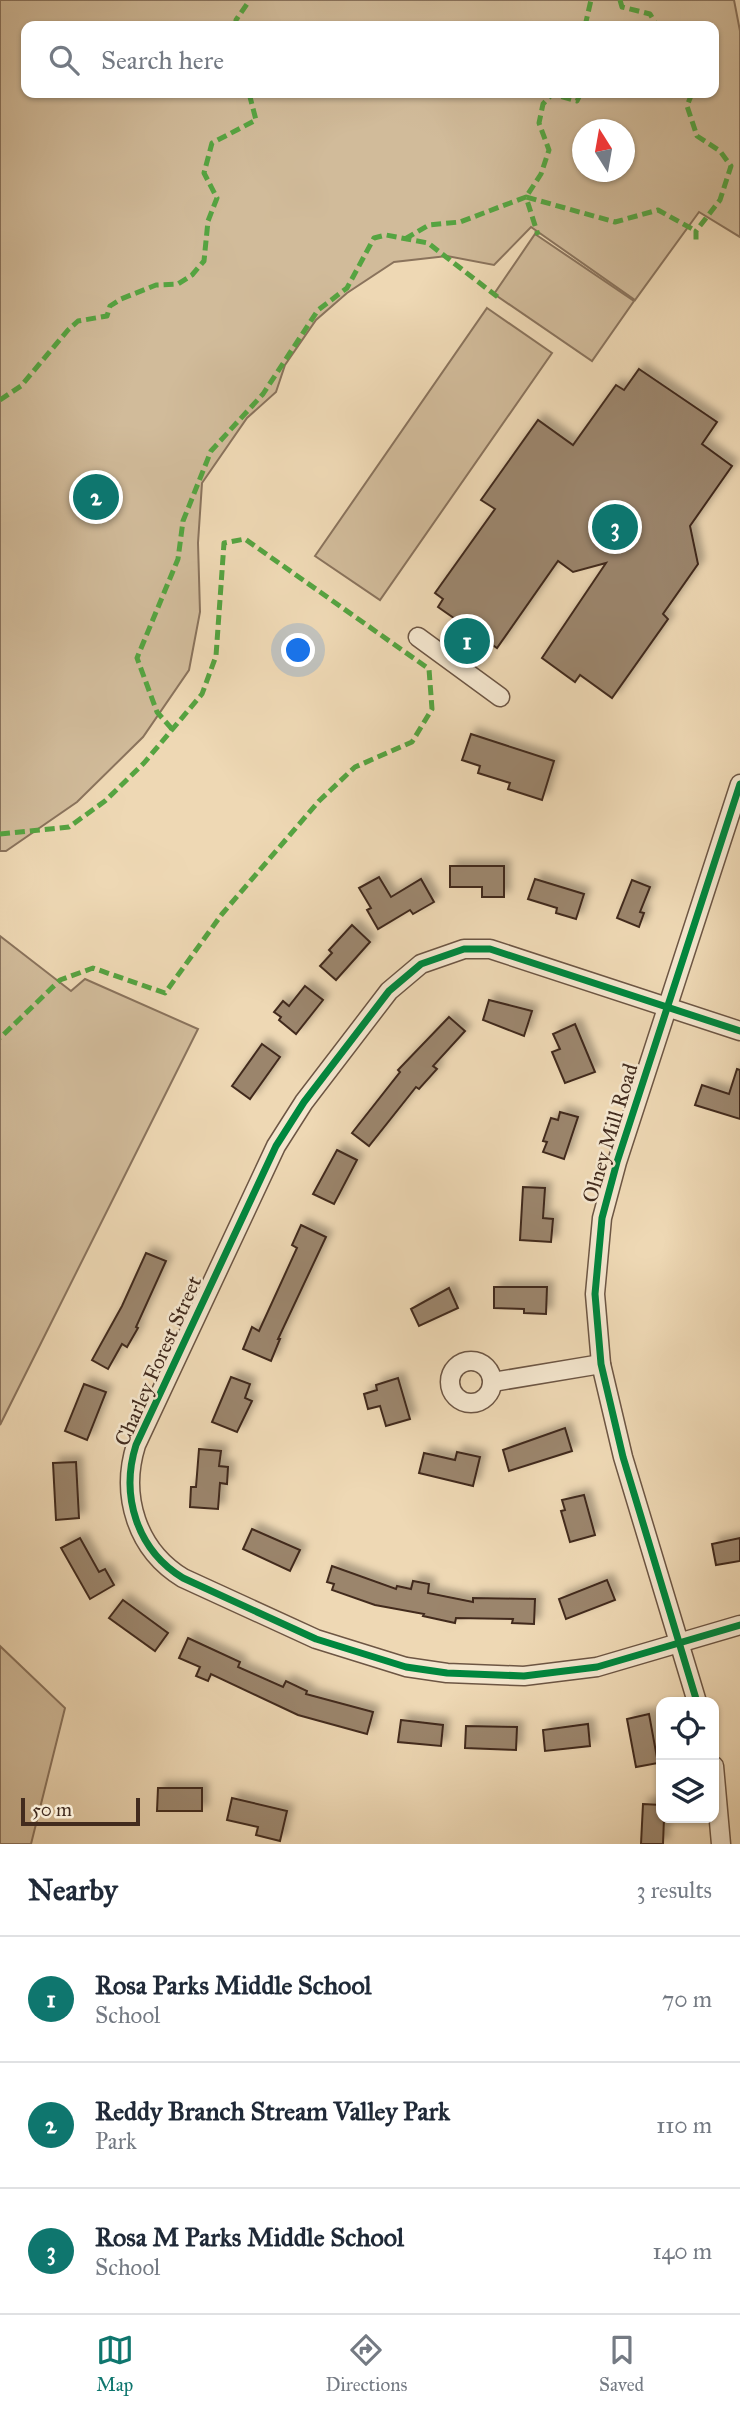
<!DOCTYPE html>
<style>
body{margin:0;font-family:"IM FELL Great Primer",serif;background:#f2f2f3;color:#1f2937}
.controls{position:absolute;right:21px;bottom:21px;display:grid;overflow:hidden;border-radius:14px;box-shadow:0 2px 5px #0004}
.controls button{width:63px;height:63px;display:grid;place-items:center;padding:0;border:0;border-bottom:2px solid #e0e1e3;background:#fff;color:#1f2937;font:35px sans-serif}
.compass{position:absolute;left:572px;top:119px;width:63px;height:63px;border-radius:50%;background:#fff;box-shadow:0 2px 5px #0004;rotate:349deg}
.scale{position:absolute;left:21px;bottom:18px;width:119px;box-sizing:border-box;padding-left:7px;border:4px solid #422b1e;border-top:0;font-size:19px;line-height:24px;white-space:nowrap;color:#422b1e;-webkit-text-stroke:5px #f4e6ce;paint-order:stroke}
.you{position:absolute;left:299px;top:651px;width:24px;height:24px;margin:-18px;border:5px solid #fff;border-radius:50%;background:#1a73e8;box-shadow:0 0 0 10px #1a73e833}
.badge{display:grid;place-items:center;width:46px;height:46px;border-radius:50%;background:#0f766e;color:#fff;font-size:23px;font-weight:700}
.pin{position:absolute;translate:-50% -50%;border:4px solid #fff;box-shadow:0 2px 7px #0006}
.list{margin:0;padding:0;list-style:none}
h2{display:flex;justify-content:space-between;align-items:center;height:91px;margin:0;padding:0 28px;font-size:30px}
h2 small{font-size:23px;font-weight:400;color:#747a83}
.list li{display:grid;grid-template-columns:46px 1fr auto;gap:21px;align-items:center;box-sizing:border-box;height:126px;padding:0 28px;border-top:2px solid #e0e1e3}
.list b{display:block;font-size:26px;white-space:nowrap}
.list p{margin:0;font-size:23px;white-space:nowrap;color:#747a83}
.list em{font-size:23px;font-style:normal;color:#747a83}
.icon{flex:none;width:38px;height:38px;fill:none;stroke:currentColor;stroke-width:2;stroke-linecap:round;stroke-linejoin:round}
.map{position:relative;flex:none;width:740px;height:1844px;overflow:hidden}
.search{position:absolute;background:#fff;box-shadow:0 2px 5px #0004;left:21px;right:21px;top:21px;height:77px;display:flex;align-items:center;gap:18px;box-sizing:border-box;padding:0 24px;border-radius:14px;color:#747a83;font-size:26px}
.sheet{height:469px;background:#fff}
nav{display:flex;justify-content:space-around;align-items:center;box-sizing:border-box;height:98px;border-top:2px solid #e0e1e3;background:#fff;font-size:19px;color:#747a83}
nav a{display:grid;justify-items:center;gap:4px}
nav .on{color:#0f766e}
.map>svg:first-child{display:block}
</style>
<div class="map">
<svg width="740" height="1844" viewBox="0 0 740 1844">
<defs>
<filter id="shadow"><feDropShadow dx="6" dy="-6" stdDeviation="3.5" flood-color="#0004"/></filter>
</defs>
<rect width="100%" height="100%" fill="#eed8b4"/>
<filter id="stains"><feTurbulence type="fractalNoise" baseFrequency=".00286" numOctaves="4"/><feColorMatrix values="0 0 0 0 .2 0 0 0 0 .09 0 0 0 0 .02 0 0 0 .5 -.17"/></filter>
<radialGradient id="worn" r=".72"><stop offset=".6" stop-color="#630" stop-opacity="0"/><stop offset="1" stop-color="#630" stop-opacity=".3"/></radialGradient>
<g fill="#d1bb9a" stroke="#8a735c" stroke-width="2" fill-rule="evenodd">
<path d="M0,0H734L740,31V237L699,212L635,300L531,227L494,265L447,256L394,262L347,293L316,320L285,365L276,392L247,418L202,483L198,543L200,612L189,670L143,737L77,802L6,851H0ZM26,26H714V93H26ZM582,130H624V172H582Z"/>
<path d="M535,234L634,301L592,361L494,294Z"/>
<path d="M487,308L552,353L380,600L315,556Z"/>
<path d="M0,936L71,991L85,979L198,1029L0,1425Z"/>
<path d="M0,1646L65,1708L31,1844H0Z"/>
</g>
<g fill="#9b856c" stroke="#422b1e" stroke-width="2" filter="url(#shadow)">
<path d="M639,369L717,422L702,444L732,466L690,526L698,564L663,614L668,619L612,698L580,675L575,682L542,658L606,563L573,572L558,561L497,648L438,607L443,599L435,593L495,509L481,500L538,420L573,445L616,385L624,390Z"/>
<path d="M471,734L554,761L542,800L508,789L510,783L478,773L480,766L462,760Z"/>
<path d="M450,866H504V897H482V887H450Z"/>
<path d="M379,877L391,897L421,879L434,902L413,914L410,910L378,929L367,910L371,908L359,888Z"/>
<path d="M535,879L584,894L576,919L556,913L557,908L528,899Z"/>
<path d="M632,880L650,887L640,912L644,913L639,927L617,918Z"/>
<path d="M352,925L370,942L336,980L320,966L332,953L329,950Z"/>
<path d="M305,986L323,1000L296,1034L279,1020L281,1017L274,1012L283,1001L289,1006Z"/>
<path d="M489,1000L532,1011L524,1036L483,1020Z"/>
<path d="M449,1017L465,1031L433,1066L437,1069L419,1089L416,1087L369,1146L352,1133L400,1072L398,1070Z"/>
<path d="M575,1024L595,1072L565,1083L552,1052L560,1049L553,1034Z"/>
<path d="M262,1044L280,1057L250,1099L232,1086Z"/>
<path d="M737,1069L740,1070V1119L695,1105L702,1085L729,1094Z"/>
<path d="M560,1112L578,1117L564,1159L543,1152L547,1142L543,1141L551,1118L558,1120Z"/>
<path d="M337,1150L357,1160L334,1204L313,1194Z"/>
<path d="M523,1187L545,1188L543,1218L553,1219L551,1242L520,1240Z"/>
<path d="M301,1225L326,1237L278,1339H280L271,1361L243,1349L252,1327L259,1331L297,1248L292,1245Z"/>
<path d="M146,1253L166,1261L136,1327L138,1328L127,1347L122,1344L108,1369L92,1360L122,1306Z"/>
<path d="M494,1287H547L546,1314L524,1313V1309L494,1308Z"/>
<path d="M449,1288L458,1308L419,1326L411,1309Z"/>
<path d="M231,1377L250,1384L245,1398L252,1401L237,1432L212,1422Z"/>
<path d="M398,1378L410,1419L386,1426L380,1406L368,1409L364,1394L377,1390L376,1385Z"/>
<path d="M84,1384L106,1392L87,1440L65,1431Z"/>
<path d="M565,1428L572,1451L509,1471L503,1450Z"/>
<path d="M199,1449L221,1451L219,1466L228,1467L227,1484L220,1483L218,1509L190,1507L191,1487H196Z"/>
<path d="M457,1452L480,1457L473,1486L419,1473L424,1453L455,1460Z"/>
<path d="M76,1462L79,1518L56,1520L53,1463Z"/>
<path d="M584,1495L595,1535L570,1542L561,1511L565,1510L562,1500Z"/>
<path d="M252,1529L300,1550L290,1571L243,1549Z"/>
<path d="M80,1538L99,1572L105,1569L114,1585L90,1599L61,1548Z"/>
<path d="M740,1538V1561L716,1565L712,1544Z"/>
<path d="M332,1566L396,1589L397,1586L411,1589L413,1581L429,1584L428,1593L473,1602V1598L535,1599L534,1624L512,1623L513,1619L456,1618L455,1623L423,1616L424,1614L375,1605L332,1590L334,1584L327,1582Z"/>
<path d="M607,1580L615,1600L566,1619L559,1599Z"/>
<path d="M123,1600L168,1633L155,1651L109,1618Z"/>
<path d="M188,1638L240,1662L238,1667L283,1687L286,1681L307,1691L306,1694L373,1712L367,1734L298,1715L211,1674L208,1681L196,1676L200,1667L179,1658Z"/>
<path d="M649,1714L658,1763L636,1767L627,1719Z"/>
<path d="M401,1720L443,1725L441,1746L398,1742Z"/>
<path d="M588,1724L590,1746L545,1751L543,1730Z"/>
<path d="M466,1726L517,1727L516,1750L465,1748Z"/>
<path d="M158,1788H202V1811H157Z"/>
<path d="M232,1798L287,1811L280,1841L256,1835L258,1827L227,1820Z"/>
<path d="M643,1804L661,1805V1818H664L663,1844H641Z"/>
</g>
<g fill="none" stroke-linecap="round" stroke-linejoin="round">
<g stroke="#6d5644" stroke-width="21">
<g id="minor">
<path d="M418,637L500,697"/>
<path d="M740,1031L490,949H464L421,964L389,991L304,1102L276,1146L136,1445C120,1496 137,1550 183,1578L316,1639L406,1667L447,1673L524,1676L597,1667L740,1625"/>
<circle cx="471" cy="1382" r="21"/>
<path d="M493,1382L601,1364"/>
<path d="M697,1702L623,1457L601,1364L595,1294L602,1218L617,1162L740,784"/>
<path d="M714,1766L721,1844"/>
</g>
</g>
<use href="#minor" stroke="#f4e6ce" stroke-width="18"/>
<g stroke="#55a441" stroke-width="5" stroke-dasharray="10 5" stroke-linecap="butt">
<path d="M620,0L622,7L650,14L657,26"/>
<path d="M236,26V20L247,4L246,0"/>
<path d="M585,26L591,0"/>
<path d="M581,93L577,101L552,94L543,104L539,123L549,150L541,174L526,197L615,222L658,210L696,231"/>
<path d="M692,93L687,106L697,136L720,151L731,166L720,200L696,231V242"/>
<path d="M405,239L429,225L460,222L526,197L538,235"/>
<path d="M0,400L21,386L68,330L78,321L107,316L110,306L121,299L156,285L178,284L192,275L204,261L208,221L217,198L204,173L212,143L256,120L249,93"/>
<path d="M172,729L157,712L137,658L178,559L183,521L211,451L263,394L318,310L347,288L374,238L386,235L428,243L499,298"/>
<path d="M0,834L69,827L105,801L144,763L202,694L216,656L224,543L245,539L429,669L432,709L412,742L355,767L319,801L222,914L165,993L93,968L60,980L0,1038"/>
</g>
<g stroke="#f4e6ce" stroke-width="11">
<g id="cycleway">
<path d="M740,1031L490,949H464L421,964L389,991L304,1102L276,1146L136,1445C120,1496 137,1550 183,1578L316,1639L406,1667L447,1673L524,1676L597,1667L740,1625"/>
<path d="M697,1702L623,1457L601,1364L595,1294L602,1218L617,1162L740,784"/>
</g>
</g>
<use href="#cycleway" stroke="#00873e" stroke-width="7"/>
</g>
<g text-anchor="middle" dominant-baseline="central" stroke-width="5" stroke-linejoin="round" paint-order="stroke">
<g font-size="21" fill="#422b1e" stroke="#f4e6ce">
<text transform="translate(610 1133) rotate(-73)">Olney Mill Road</text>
<text transform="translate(158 1361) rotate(-66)">Charley Forest Street</text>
</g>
</g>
<rect width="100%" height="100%" filter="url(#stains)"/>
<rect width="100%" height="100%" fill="url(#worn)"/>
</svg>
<div class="controls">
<button><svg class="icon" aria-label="locate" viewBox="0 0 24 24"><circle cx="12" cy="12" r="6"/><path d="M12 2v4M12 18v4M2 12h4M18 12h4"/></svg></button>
<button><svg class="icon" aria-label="layers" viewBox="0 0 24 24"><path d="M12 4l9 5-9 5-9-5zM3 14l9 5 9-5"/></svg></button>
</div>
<svg class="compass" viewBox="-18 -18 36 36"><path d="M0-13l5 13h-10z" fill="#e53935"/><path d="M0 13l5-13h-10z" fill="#747a83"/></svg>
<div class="scale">50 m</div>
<div class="you"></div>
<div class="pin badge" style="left:467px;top:641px">1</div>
<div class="pin badge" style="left:96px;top:497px">2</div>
<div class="pin badge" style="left:615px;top:527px">3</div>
<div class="search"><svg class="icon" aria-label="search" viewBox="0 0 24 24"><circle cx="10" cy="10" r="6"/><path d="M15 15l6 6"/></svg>Search here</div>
</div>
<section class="sheet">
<h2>Nearby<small>3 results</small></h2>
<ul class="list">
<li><span class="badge">1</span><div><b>Rosa Parks Middle School</b><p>School</p></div><em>70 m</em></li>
<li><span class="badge">2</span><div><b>Reddy Branch Stream Valley Park</b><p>Park</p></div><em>110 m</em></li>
<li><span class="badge">3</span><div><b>Rosa M Parks Middle School</b><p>School</p></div><em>140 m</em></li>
</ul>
</section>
<nav>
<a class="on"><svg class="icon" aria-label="map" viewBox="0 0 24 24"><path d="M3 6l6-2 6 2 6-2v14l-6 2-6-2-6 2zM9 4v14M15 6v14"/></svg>Map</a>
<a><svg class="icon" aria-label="directions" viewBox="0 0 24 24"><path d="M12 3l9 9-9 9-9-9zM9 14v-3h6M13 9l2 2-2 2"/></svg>Directions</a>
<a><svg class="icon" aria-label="saved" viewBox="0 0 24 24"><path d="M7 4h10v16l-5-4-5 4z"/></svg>Saved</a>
</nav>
